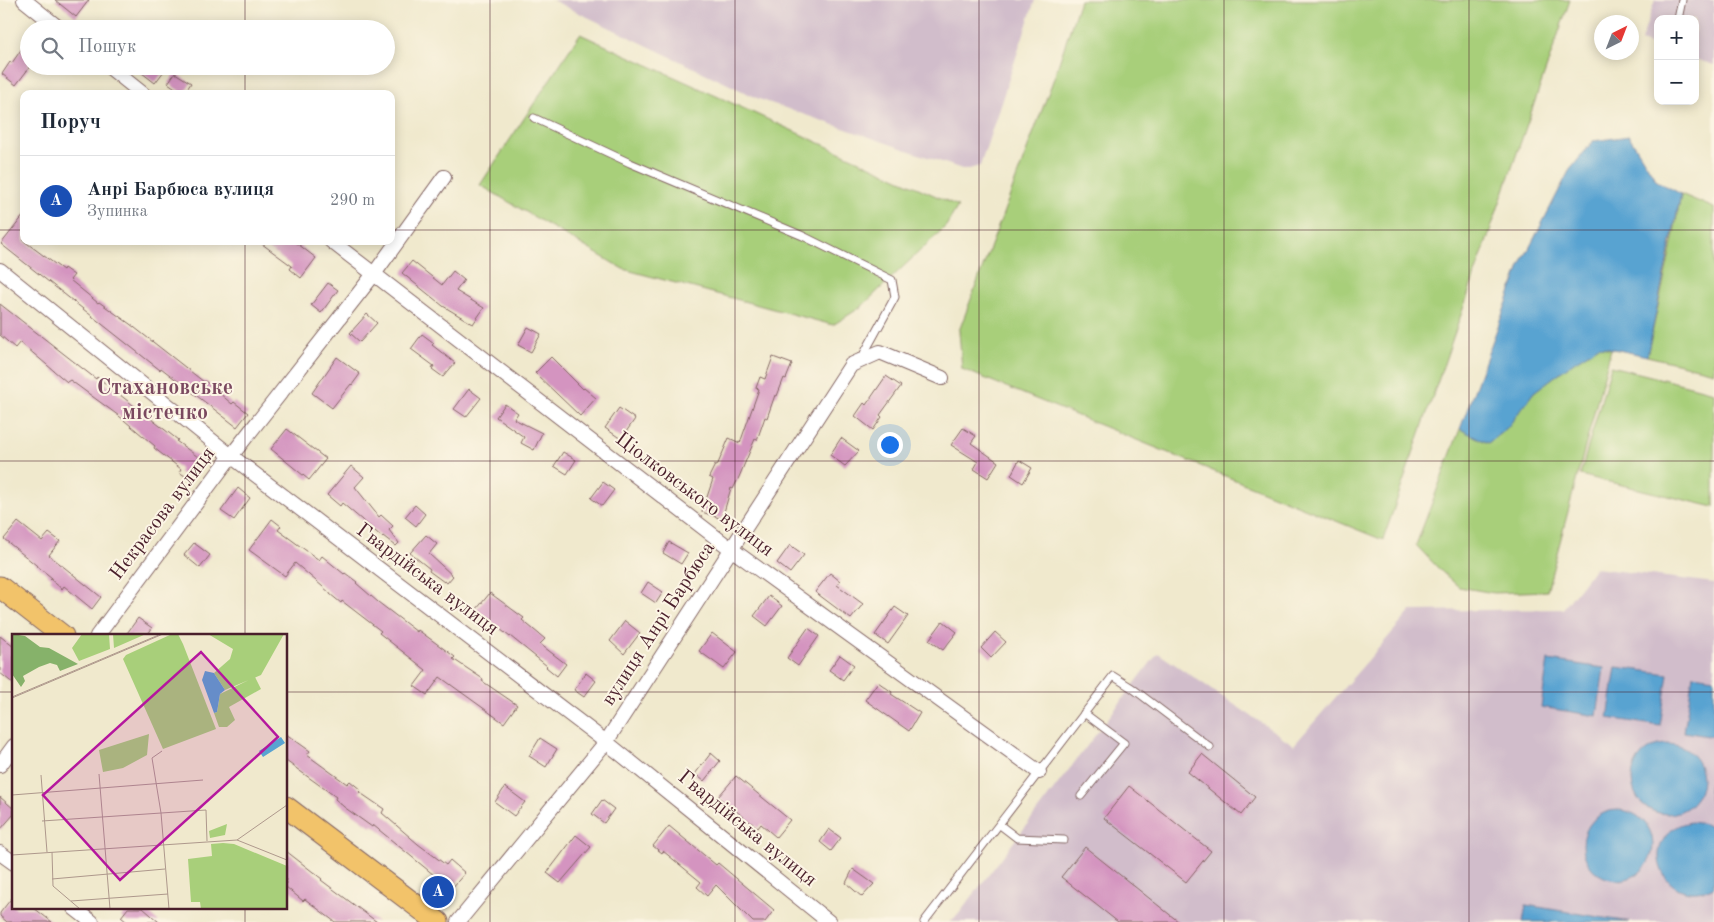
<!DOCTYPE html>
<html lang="uk">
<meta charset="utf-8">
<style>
body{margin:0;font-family:"Old Standard TT",serif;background:#f2f2f3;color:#1f2937}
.controls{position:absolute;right:15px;top:15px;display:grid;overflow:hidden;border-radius:10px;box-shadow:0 2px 12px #0003}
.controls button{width:45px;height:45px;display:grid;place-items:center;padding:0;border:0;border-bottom:1px solid #e0e1e3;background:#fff;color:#1f2937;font:25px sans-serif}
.compass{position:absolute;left:1594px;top:15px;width:45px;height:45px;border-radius:50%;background:#fff;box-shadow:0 2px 12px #0003;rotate:42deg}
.you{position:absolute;left:889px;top:444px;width:18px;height:18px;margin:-12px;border:4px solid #fff;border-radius:50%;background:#1a73e8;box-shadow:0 0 0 8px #1a73e833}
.badge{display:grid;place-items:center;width:32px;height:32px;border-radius:50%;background:#ea580c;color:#fff;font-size:16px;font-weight:700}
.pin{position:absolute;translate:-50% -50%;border:2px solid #fff;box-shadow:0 1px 5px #0006}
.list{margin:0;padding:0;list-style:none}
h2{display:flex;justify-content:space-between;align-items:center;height:65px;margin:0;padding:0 20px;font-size:21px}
h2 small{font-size:16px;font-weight:400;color:#747a83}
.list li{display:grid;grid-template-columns:32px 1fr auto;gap:15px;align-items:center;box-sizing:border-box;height:90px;padding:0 20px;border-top:1px solid #e0e1e3}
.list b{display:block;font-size:19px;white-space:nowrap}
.list p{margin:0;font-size:16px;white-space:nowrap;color:#747a83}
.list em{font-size:16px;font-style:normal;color:#747a83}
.icon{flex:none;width:28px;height:28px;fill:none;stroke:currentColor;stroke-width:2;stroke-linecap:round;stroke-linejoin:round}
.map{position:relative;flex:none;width:1714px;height:922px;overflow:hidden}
.search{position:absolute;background:#fff;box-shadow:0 2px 12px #0003;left:20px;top:20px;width:375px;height:55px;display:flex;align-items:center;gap:12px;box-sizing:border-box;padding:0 18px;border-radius:28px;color:#747a83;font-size:19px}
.panel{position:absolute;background:#fff;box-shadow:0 2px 12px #0003;left:20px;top:90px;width:375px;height:155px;border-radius:10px}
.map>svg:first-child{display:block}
</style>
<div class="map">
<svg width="1714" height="922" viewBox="0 0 1714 922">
<rect width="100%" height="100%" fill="#fcf5e5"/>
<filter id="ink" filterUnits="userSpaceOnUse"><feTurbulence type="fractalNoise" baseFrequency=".02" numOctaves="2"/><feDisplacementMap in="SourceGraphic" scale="10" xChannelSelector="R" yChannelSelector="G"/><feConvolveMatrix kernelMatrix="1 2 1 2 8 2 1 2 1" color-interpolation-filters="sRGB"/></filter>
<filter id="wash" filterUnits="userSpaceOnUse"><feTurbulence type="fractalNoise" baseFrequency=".0096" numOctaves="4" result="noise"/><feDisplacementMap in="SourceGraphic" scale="20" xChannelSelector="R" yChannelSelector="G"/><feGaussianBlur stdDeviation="1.12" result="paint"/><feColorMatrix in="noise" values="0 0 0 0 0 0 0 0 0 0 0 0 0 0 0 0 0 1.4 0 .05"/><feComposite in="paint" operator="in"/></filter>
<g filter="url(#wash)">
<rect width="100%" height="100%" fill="#f0e9cd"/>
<g fill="#d1bdcb">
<path d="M552,0H1035L980,166L965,170L759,99Z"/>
<path d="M1655,0H1714V65L1695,59V19H1658V47L1641,41Z"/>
<path d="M1595,568L1714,583V922H949L958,915L1158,653L1294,745L1411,611L1563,609Z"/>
</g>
<g fill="#a8cf7a" stroke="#797752">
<path d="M1080,0H1570L1383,540L962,369L959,331L1054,78Z"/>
<path d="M580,34L958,206L946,226L861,307L833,325L623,269L480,185Z"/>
<path d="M1681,194L1714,208V372L1647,356L1672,244Z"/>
<path d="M1599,346L1611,349L1547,591L1494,593L1459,587L1441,571L1416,545L1460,429L1488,443L1507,428L1534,392L1574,362Z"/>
<path d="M1611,366L1714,392V507L1580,475Z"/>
</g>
<g fill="#59a3d1" stroke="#52617e">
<path d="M1629,136L1657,181L1681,194L1647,356L1599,346L1574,362L1534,392L1507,428L1488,443L1460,429L1521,264L1569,171L1593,141Z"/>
<path d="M1548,660L1604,668L1597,716L1541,707Z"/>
<path d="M1616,667L1668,674L1660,726L1608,718Z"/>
<path d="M1693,675L1714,678V737L1684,732Z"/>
<circle cx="1667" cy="779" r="35"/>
<path d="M1714,773V812C1708,798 1707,787 1714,773Z"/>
<circle cx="1618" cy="845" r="35"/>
<path d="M1691,822L1705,824L1714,829V887C1669,910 1638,851 1676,827C1681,824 1686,823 1691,822Z"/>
<path d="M1526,905L1629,922H1523Z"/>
</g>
<g id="blocks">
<g fill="#d494c0">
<path d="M55,0H89L76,17Z"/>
<path d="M29,38V68L16,85L2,74L10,62L12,63Z"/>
<path d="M133,66H157L164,71L155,83Z"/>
<path d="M175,73L191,83L184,94L168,83Z"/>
<path d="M24,215V241L63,270L64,268L74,275L70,280L98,303L99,302L130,324L204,382L205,381L232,404L234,402L248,413L237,427L161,368L160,370L1,244Z"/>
<path d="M258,241H294L316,258L301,278L290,269L292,266Z"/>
<path d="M412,261L442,285L453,271L464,280L456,291L484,308L473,324L443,306L402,273Z"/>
<path d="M328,283L338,290L321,313L311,305Z"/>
<path d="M0,304L96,379L97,377L178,440L176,441L205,462L191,480L179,472L181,469L154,448L155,446L119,416L70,380L67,382L20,342L15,348L0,335Z"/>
<path d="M367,314L377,323L360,342L350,333Z"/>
<path d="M528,327L541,334L531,352L518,345Z"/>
<path d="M422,334L434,343L432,345L455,363L443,377L432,369L434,366L411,349Z"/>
<path d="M337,357L360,374L352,385L351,384L332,408L312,393Z"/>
<path d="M551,357L583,389L584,388L596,398L580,416L535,373Z"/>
<path d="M773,357L792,364L786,379L784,378L777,396L775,395L767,418L765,417L757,440L755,439L739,477L733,489L731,488L722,519L702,512L713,479L709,477L715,465L717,466L729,438L740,443L759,389L756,388L760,377L765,379Z"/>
<path d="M886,376L901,386L880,415L882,417L873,430L855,416L864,403L866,405Z"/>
<path d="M469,389L481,398L466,417L454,409Z"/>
<path d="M505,404L518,413L514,419L542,433L534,450L521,443L524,437L496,417Z"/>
<path d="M619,408L635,419L621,439L605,428Z"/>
<path d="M963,428L976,436L971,443L998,462L988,478L974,469L978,462L951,445Z"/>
<path d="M287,429L326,459L309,480L271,449Z"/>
<path d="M841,438L859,451L845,466L830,455Z"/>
<path d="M563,452L576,460L567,474L554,466Z"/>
<path d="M1019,460L1032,468L1023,483L1011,475Z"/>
<path d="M351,466L364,477L355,487L379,517L381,515L393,526L389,530L399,543L396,546L383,536L382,537L342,503L340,506L327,495Z"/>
<path d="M603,482L614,490L602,506L591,498Z"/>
<path d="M238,488L250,498L234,520L221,511Z"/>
<path d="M415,505L425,514L416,526L405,517Z"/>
<path d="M272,519L281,526L278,530L319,560L322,556L344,574L345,573L357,582L356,583L378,602L417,632L418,630L455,657L453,659L483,679L482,681L517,705L504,723L440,677L427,695L414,686L426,670L379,633L381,631L342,601L341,603L330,594V593L295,563L285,576L249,550Z"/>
<path d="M18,522L42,541L49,533L60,541L49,555L101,597L92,609L64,586L62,589L50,579L52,578L4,539Z"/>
<path d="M426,535L437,544L429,554L453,576L447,583L444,581V582L429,571L430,569L410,553Z"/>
<path d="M669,542L688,553L681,564L663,553Z"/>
<path d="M194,543L210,555L200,568L184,555Z"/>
<path d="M790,545L804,555L790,573L777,563Z"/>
<path d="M830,573L840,581L837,585L863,604L851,619L815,592Z"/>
<path d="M648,582L663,592L656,603L641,593Z"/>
<path d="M490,593L524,618L522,620L545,639L540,644L566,664L557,676L546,667L547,666L510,636V637L476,610Z"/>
<path d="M769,596L782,606L767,626L754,616Z"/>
<path d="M895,607L908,616L888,644L875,635Z"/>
<path d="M138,618L152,628L147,636H125Z"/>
<path d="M625,621L640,633L624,654L610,641Z"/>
<path d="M943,621L957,632L943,650L929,640Z"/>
<path d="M808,628L819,636L798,666L787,658Z"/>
<path d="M995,632L1006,642L991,658L981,648Z"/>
<path d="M712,633L737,652L724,669L699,651Z"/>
<path d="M0,636L14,647V684L0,673Z"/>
<path d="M840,655L854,665L843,680L829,670Z"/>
<path d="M586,673L596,681L584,697L574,690Z"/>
<path d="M878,682L892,692L891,694L920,713L909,731L865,700Z"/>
<path d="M286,734L310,751L307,755L347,784L350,781L361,790L359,792L384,809L382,813L418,844L446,865L450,860L465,873L451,889L373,825L372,827L344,807L335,799L336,797L286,761Z"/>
<path d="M540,738L557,749L546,767L529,756Z"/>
<path d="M711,753L720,761L704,781L695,774Z"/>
<path d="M1202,754L1255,797L1241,815L1188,772Z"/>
<path d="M736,776L790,820L776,837L761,824L758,828L718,797Z"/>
<path d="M1129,786L1211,851L1186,882L1104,818Z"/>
<path d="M505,787L525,802L514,816L495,802Z"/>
<path d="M0,797L14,809V814L0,830Z"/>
<path d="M602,800L614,809L604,823L592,814Z"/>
<path d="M669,826L716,865L718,863L774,910L765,922H753L716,885L707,896L697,887L701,882L663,851L662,853L653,846Z"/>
<path d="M829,829L841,838L831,851L820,842Z"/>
<path d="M576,835L591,847L560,883L547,873Z"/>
<path d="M1085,847L1179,922H1118L1061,877Z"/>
<path d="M286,851L322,879L321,880L377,922H335L305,899L303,901L286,887Z"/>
<path d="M853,869L874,884L862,897L846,883Z"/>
<path d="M14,895V908H34L52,922H7L0,916V913Z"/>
<path d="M128,908H143L159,922H127L121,917Z"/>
</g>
</g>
</g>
<g filter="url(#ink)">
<use href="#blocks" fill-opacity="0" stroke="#846664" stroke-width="1"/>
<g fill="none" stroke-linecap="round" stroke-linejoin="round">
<g stroke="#846664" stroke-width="9">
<g id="lane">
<path d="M1678,19L1682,0"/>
<path d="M534,118L630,163L803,236L892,280L895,297L861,359"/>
<path d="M1081,796L1124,743L1084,713"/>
<path d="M1000,825L1017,838L1064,840"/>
<path d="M924,922L1113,676L1132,688L1210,747"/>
</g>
</g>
<g stroke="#846664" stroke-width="16">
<g id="street">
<path d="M24,0L60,29"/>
<path d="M108,66L143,94"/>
<path d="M331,241L731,549L1039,772"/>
<path d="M0,270L231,456L606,742L829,922"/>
<path d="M97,636L231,456L374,274L444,177"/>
<path d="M0,765L14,746"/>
<path d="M0,853L14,863"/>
<path d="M74,908L92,922"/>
<path d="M458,922L606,742L851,365L880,352L942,378"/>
</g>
</g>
<g stroke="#846664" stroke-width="23">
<g id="primary">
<path d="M0,587L63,636"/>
<path d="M286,807L438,922"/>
</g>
</g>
<use href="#lane" stroke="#fff" stroke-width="7"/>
<use href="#street" stroke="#fff" stroke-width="14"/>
<use href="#primary" stroke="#f2c36a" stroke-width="21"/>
</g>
</g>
<path fill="none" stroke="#4a1f2b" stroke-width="1" stroke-opacity="0.55" d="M245,0V29M490,0V922M735,0V922M979,0V922M1224,0V922M1469,0V922M245,66V94M0,230H24M391,230H1714M245,241V636M0,461H1714M0,692H14M286,692H1714M245,908V922"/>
<g text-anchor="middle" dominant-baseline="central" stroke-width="4" stroke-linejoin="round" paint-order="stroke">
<g font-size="20" fill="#4a1f2b" stroke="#fcf5e5">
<text transform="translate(694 495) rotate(37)">Ціолковського вулиця</text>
<text transform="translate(163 514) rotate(-53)">Некрасова вулиця</text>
<text transform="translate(427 580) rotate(37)">Гвардійська вулиця</text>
<text transform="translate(659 624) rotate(-57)">вулиця Анрі Барбюса</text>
<text transform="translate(747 829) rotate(39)">Гвардійська вулиця</text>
</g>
<g font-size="22" font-weight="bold" fill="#7a485f" stroke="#fcf5e5">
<text x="165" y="388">Стахановське<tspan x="165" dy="25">містечко</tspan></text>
</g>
</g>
<g transform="translate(12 634)">
<rect width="275" height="275" fill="#f0e9cd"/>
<path d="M70,0H97L98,15L67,27L60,14ZM101,0H134L102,14ZM160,0H166L171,10L204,95L151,115L111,25L114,21ZM196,0H272L249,41L213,56L202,39L218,25L221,15ZM243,43L249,55L217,73L223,86L215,93H207L202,79L205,78L208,60ZM137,100L135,121L111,134L91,138L87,116ZM215,190L213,201L198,204L197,197ZM211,209L222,210L275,232V275H189L188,268H179L176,225L200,222L199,210Z" fill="#a8cf7a"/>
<path d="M0,0L13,2L28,13L37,14L66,30L48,37L45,31L38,29L27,33L11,42L13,47L9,53L0,40Z" fill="#86b26a"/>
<path d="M193,37L202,39L213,56L208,60L205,78L202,79L190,46ZM269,103L273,109L251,123L247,117Z" fill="#59a3d1"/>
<path fill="none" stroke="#ae988c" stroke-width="1" d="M0,63L149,0M0,64L151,0M150,117L140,124L149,179L157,275M87,140L98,275M29,141L35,218M0,161L191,146M30,187L194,176L195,207M225,206L275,171M40,218L41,252L68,275M0,221L225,206L275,226M40,245L153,235M59,267L156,260"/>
<path fill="#b5179e" fill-opacity="0.15" stroke="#b5179e" stroke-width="2.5" d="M189,18L266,103L108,246L31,161Z"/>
<rect width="275" height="275" fill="none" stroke="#4a1f2b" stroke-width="2.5"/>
</g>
</svg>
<div class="controls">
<button>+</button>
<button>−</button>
</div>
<svg class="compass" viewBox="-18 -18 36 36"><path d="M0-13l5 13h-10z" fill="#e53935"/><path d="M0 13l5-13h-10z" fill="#747a83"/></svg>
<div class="you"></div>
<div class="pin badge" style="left:438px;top:892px;background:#1a4fb4">A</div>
<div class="search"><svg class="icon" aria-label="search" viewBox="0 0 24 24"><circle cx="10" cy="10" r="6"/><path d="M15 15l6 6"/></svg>Пошук</div>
<section class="panel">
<h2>Поруч<small></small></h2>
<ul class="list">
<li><span class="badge" style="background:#1a4fb4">A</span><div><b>Анрі Барбюса вулиця</b><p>Зупинка</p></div><em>290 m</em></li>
</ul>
</section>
</div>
